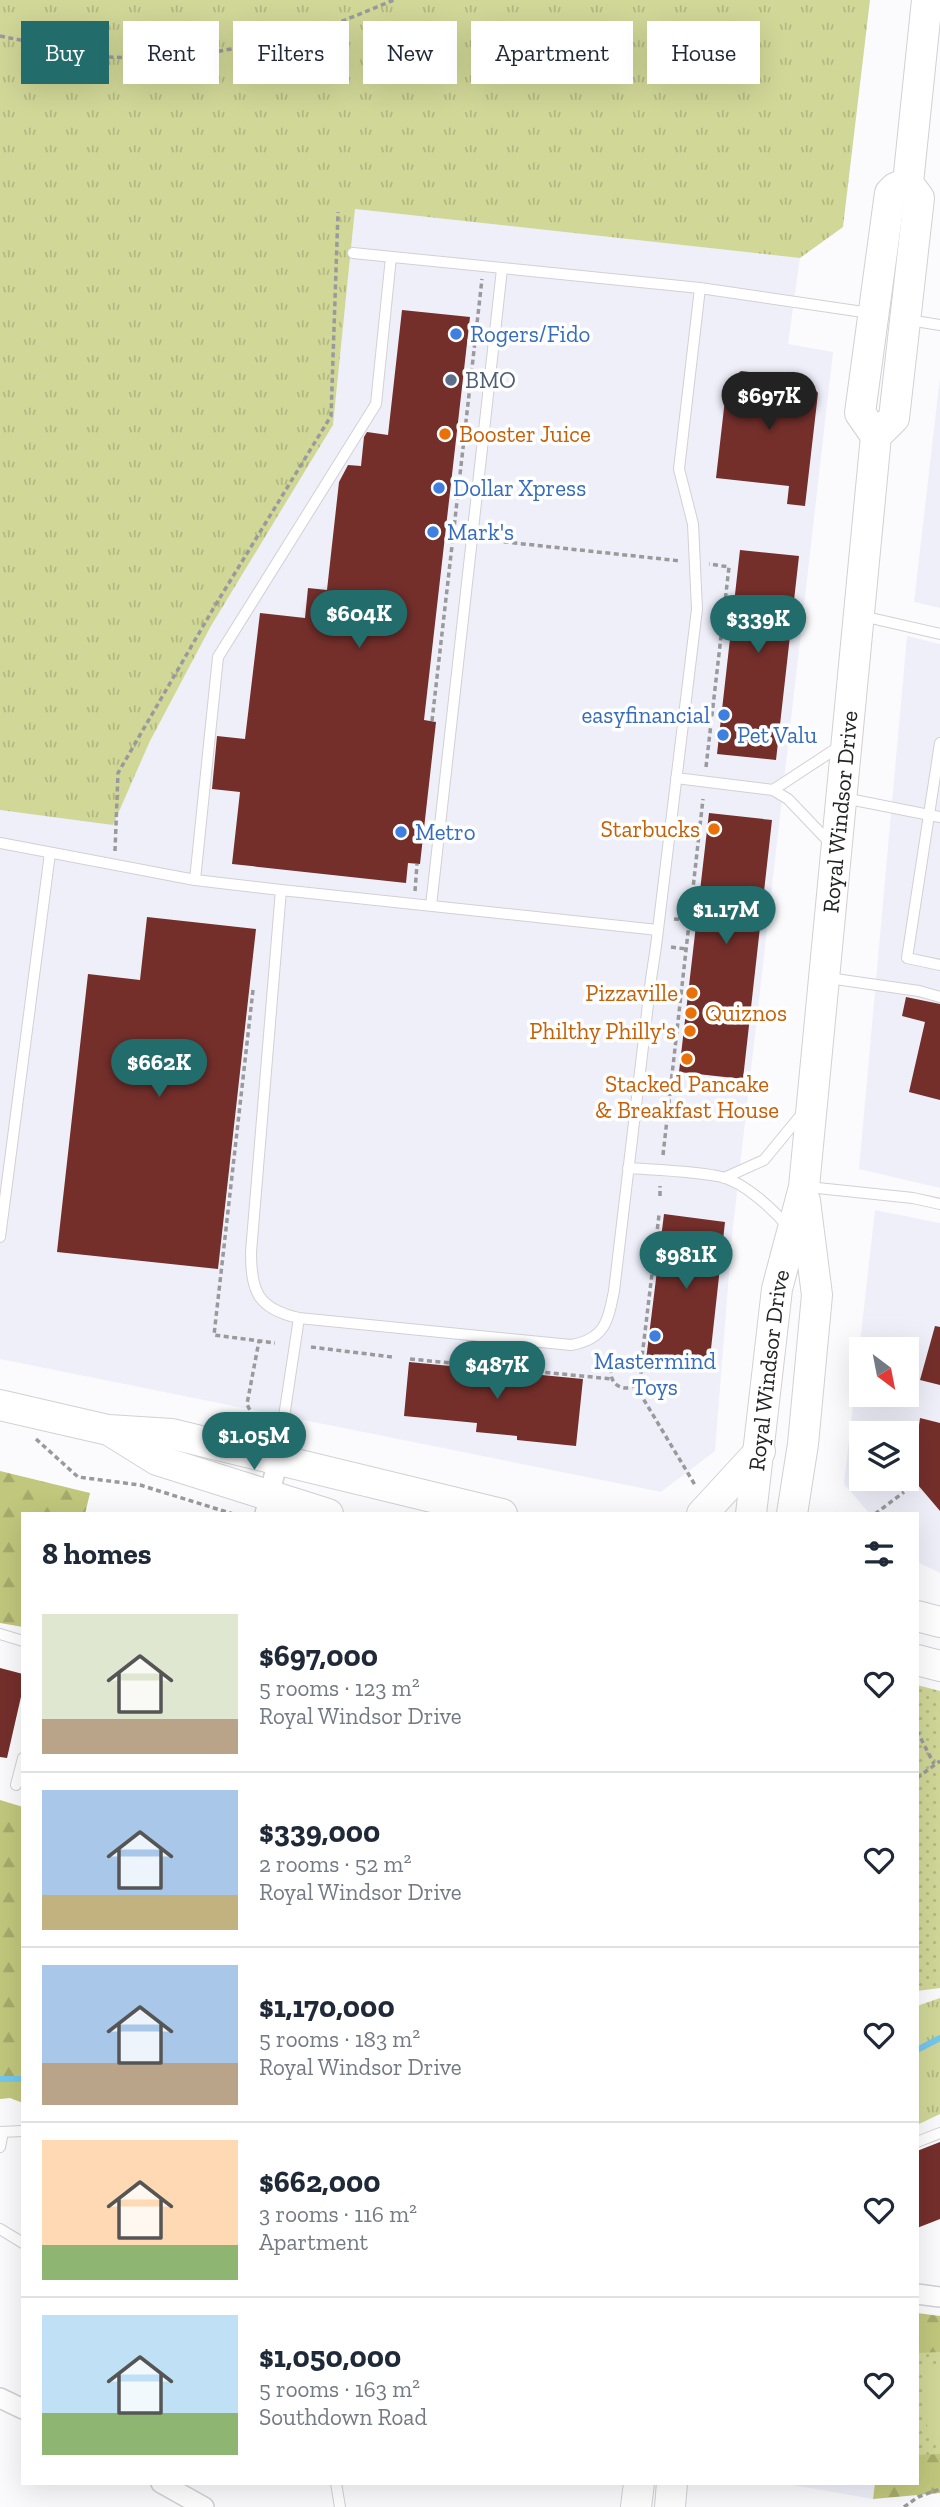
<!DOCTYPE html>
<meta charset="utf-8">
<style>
:root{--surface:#fff;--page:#f2f2f3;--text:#1f2937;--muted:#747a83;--line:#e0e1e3;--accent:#226d6c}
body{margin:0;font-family:"Zilla Slab",serif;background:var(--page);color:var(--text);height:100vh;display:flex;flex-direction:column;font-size:26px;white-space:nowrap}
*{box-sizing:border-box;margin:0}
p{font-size:23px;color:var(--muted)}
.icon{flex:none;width:38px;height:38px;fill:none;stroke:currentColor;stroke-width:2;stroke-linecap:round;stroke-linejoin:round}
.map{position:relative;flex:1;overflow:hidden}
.sheet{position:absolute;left:21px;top:1512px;width:898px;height:973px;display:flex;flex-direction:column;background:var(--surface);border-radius:0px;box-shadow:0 7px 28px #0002}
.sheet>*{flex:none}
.hud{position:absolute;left:21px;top:21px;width:900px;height:63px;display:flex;gap:14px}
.needle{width:46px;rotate:148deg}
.fabs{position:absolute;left:849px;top:1337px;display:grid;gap:14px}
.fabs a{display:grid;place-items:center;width:70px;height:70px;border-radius:0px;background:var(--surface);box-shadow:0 7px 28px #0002;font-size:35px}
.price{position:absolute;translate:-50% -60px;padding:0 16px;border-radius:24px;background:var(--accent);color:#fff;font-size:23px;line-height:46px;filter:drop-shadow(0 2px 4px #0008)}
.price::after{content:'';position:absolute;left:50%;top:42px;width:21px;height:16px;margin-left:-10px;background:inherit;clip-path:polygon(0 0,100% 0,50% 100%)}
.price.on{background:#222;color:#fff}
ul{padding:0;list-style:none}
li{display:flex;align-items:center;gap:21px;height:175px;padding:0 21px}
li+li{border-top:2px solid var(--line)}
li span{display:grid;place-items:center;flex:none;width:196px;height:140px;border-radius:0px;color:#555}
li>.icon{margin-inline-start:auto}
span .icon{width:84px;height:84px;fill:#fffc;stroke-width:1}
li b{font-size:30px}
h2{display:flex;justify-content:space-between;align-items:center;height:84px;padding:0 21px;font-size:30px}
.pill{padding:0 24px;border-radius:0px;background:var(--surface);box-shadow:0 7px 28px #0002;font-size:24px;line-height:63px}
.pill.on{background:var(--accent);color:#fff}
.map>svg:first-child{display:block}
.built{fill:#eeeff9;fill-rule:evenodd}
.grass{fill:url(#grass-tufts)}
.forest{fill:url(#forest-firs)}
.park{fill:url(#park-dots)}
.pitch{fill:#d1d797}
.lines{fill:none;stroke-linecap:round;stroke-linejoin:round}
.stream{stroke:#73c7ed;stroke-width:6}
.building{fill:#742f2b}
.service-casing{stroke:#d1d1d4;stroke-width:12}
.minor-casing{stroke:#d1d1d4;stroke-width:22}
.primary-casing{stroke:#d1d1d4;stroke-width:32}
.path{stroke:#9a9a9c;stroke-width:3.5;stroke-dasharray:5 3.5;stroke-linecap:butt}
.service{stroke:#fff;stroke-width:10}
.minor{stroke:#fff;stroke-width:19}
.primary{stroke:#fff;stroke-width:30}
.shop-dot{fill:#3f7fe0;stroke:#fff;stroke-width:2.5}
.service-dot{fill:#5c6f8a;stroke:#fff;stroke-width:2.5}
.food-dot{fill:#e8710a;stroke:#fff;stroke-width:2.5}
.labels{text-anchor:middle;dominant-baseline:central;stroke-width:7;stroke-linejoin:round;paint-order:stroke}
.shop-label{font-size:23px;fill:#366cbe;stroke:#fff;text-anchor:start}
.service-label{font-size:23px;fill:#4e5e75;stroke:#fff;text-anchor:start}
.food-label{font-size:23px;fill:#c56008;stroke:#fff;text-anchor:end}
.street-label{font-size:23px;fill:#222324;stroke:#fff}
</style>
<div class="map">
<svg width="940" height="2507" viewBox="0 0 940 2507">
<defs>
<pattern id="grass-tufts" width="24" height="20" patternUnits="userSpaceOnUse" patternTransform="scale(1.75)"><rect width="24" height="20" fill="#d1d797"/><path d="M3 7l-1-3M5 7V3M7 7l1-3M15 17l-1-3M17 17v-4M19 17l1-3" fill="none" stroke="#b3b882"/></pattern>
<pattern id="forest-firs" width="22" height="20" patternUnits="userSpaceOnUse" patternTransform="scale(1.75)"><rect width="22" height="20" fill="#c1c77c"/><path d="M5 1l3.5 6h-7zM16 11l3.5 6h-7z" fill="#a6ab6b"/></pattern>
<pattern id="park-dots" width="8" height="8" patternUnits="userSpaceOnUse" patternTransform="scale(1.75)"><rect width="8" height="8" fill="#d1d797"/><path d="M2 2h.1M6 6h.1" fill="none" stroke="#b3b882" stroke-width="1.8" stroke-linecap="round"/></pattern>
</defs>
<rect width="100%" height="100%" fill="#fbfbfe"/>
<path class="built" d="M 355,209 L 800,258 L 788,344 L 833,352 L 732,1236 L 715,1451 L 661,1492 L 0,1359 L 0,810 L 113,824 L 150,741 L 211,626 L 333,425 Z
M 940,377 L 940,608 L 914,602 Z
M 907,636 L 940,644 L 940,1188 L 859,1169 Z
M 875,1210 L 940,1223 L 940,1573 L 917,1562 L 917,1514 L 870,1514 L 844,1484 ZM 861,1349 L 906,1349 L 906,1395 L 861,1395 ZM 861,1433 L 906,1433 L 906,1479 L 861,1479 Z
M 781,2483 L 875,2483 L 873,2499 Z"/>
<path class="grass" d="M 0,0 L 870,0 L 843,227 L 800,258 L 355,209 L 333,425 L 211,626 L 150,741 L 113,825 L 0,810 Z
M 940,1998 L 940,2114 L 917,2125 L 917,2006 Z"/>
<path class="forest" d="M 0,1471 L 90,1493 L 85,1514 L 23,1514 L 23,1627 L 0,1623 Z
M 0,1800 L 23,1807 L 23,2103 L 10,2098 L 0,2099 Z
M 917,2313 L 940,2316 L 940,2493 L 873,2499 L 875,2483 L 917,2483 Z"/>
<path class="park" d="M 917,1685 L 940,1691 L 940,1988 L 917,1991 Z
M 940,2352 L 940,2454 L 919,2455 L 917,2353 Z"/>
<path class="pitch" d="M 940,2366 L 940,2437 L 928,2438 L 923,2367 Z"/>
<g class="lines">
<path class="stream" d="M 917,2050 L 940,2038
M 0,2079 L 23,2079"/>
</g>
<path class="building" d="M 402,310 L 470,317 L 424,720 L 436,722 L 420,864 L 408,863 L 406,883 L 232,864 L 240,792 L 212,789 L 217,736 L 245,739 L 260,613 L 305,618 L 308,588 L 327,590 L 339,482 L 348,465 L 361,466 L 364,437 L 367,432 L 388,435 Z
M 741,371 L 807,379 L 818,393 L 805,506 L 787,504 L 789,486 L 716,478 L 727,382 Z
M 740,550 L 799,556 L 776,760 L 717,754 Z
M 709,813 L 772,820 L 743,1079 L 679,1072 Z
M 147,917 L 256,929 L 218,1269 L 57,1252 L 88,974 L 140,980 Z
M 906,997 L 940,1004 L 940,1100 L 909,1092 L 925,1022 L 902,1016 Z
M 664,1214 L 725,1222 L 709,1367 L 646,1360 Z
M 935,1326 L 940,1327 L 940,1385 L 920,1380 Z
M 409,1362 L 583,1379 L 576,1446 L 517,1440 L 517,1436 L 476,1432 L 477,1423 L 404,1416 Z
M 920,1418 L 940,1423 L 940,1511 L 912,1478 Z
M 0,1668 L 23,1674 L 23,1688 L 7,1758 L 0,1757 Z
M 940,2142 L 940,2219 L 917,2228 L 917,2151 Z"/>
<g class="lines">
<defs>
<path id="service" d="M 353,253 L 700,288 L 870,313
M 909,320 L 940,325
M 862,616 L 940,634
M 940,743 L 907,958 L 940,965
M 676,778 L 773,790 L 788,799 L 831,844
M 773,790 L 840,746
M 844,798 L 940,817
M 0,843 L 195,880 L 281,890
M 195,880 L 218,657 L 376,404 L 391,257
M 431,906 L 502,269
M 658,930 L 281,890 L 251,1252 C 251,1292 258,1309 299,1318 L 571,1345 C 605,1339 608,1321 614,1291 L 651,979 L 656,946 L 697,609 L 693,524 L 679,469 L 700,288
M 828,978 L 919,991 L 940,997
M 628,1168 C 657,1170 696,1171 722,1177 C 745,1183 774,1210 788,1227
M 724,1178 L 764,1160 L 801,1115
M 808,1187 L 913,1198 L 940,1204
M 0,1237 L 50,853
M 278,1456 L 299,1318
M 0,1634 L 23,1641
M 16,1785 L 23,1758
M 0,2132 L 23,2131
M 917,2142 L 940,2133
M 0,2147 L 3,2132
M 0,2229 L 23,2243
M 336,2483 L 340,2507"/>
<path id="minor" d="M 265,1514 L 278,1459
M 917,2294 L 940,2297
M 0,2398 L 23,2409
M 161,2483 L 204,2507"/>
<g id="primary">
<path d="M 876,436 L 860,413 L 890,193 L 895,188 L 908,183"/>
<path d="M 0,1405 L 108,1430 L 172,1434 L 502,1514"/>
<path d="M 112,1432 L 157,1460 L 328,1514"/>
<path d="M 702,1514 L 760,1451"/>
<path id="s1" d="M 751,1514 L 777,1289 L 804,1187 L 876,436 L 894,418 L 919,198 L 908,183 L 927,0"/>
<path d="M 792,1514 L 803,1444 L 817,1295 L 805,1201"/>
<path d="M 917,1616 L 940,1622"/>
<path d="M 917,1660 L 940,1666"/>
<path d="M 636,2507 L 639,2483"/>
<path d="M 670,2507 L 672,2483"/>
</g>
</defs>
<use href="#service" class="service-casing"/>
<use href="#minor" class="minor-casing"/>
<use href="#primary" class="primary-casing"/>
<path class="path" d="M 0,36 L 105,57 L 174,59 L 306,36 L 394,0
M 458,537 L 453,537 L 482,279
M 487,540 L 681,561
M 432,721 L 453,537
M 706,767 L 729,567 L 709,564
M 115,851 L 118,773 L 213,609 L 331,416 L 338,212
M 415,891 L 417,864
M 674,919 L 689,920
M 671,947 L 686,949
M 253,990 L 214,1335 L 275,1343
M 663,1155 L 703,799
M 660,1196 L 660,1186
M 311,1347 L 392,1357
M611 1373a15 15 0 1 1 30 0a15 15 0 1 1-30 0Z
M 410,1359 L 612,1379
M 637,1362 L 642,1357 L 659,1215
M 635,1385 L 695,1485
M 257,1425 L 247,1404 L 259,1341
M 36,1439 L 78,1477 L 140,1485 L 233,1514
M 875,1514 L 904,1492
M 917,1731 L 934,1764
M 917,1778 L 940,1761
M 904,2507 L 918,2497 L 940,2489"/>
<use href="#service" class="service"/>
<use href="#minor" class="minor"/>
<use href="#primary" class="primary"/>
</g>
<g class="shop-dot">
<circle cx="456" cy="334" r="7"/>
<circle cx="439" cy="488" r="7"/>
<circle cx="433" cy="532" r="7"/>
<circle cx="724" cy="715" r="7"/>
<circle cx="723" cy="735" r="7"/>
<circle cx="401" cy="832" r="7"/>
<circle cx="655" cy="1336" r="7"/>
</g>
<circle class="service-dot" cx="451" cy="380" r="7"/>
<g class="food-dot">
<circle cx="445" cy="434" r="7"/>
<circle cx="714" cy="829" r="7"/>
<circle cx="692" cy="993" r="7"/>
<circle cx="691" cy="1013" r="7"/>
<circle cx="690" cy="1031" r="7"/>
<circle cx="687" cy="1059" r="7"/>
</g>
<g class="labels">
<g class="shop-label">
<text x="470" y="334">Rogers/Fido</text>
<text x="453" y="488">Dollar Xpress</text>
<text x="447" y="532">Mark's</text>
<text x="710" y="715" text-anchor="end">easyfinancial</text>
<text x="737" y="735">Pet Valu</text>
<text x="415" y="832">Metro</text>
<text x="655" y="1361" text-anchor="middle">Mastermind<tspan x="655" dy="26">Toys</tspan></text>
</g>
<g class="service-label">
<text x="465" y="380">BMO</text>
</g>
<g class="food-label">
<text x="459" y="434" text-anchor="start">Booster Juice</text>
<text x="700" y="829">Starbucks</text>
<text x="678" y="993">Pizzaville</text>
<text x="705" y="1013" text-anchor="start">Quiznos</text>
<text x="676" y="1031">Philthy Philly's</text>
<text x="687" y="1084" text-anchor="middle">Stacked Pancake<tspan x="687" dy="26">&amp; Breakfast House</tspan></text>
</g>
<g class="street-label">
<text stroke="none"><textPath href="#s1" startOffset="709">Royal Windsor Drive</textPath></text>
<text stroke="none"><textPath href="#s1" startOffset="145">Royal Windsor Drive</textPath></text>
</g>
</g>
</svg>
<div class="fabs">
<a><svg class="needle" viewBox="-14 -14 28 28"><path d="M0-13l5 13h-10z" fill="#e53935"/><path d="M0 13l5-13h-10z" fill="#747a83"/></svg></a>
<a><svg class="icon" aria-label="layers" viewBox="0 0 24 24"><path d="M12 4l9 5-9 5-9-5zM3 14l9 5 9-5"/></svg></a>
</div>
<b class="price on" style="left:769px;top:432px">$697K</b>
<b class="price" style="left:359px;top:650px">$604K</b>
<b class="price" style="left:758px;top:655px">$339K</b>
<b class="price" style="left:726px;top:946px">$1.17M</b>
<b class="price" style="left:159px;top:1099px">$662K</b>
<b class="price" style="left:686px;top:1291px">$981K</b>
<b class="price" style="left:497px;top:1401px">$487K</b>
<b class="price" style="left:254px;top:1472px">$1.05M</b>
<div class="hud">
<a class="pill on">Buy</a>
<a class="pill">Rent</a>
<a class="pill">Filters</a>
<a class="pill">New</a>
<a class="pill">Apartment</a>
<a class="pill">House</a>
</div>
<section class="sheet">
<h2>8 homes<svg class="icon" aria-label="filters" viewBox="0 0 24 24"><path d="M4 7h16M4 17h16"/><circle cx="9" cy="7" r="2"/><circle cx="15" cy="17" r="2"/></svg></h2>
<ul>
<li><span style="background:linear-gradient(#dfe7d0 75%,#b9a48a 0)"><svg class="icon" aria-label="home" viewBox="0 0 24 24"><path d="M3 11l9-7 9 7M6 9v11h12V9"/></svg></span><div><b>$697,000</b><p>5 rooms · 123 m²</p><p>Royal Windsor Drive</p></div><svg class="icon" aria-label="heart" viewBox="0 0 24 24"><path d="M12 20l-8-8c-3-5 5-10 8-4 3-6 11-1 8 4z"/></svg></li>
<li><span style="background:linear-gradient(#a9c7e8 75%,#c2b280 0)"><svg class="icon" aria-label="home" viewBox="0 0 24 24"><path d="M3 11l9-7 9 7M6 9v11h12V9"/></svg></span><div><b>$339,000</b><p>2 rooms · 52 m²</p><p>Royal Windsor Drive</p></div><svg class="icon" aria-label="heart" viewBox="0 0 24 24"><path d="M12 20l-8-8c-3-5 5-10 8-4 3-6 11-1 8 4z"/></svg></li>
<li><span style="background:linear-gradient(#a9c7e8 70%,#b9a48a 0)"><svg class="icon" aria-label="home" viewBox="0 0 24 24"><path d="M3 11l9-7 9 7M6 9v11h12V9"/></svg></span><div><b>$1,170,000</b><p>5 rooms · 183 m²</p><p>Royal Windsor Drive</p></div><svg class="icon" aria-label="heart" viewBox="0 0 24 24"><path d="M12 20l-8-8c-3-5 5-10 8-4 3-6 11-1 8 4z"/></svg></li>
<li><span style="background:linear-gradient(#ffd9b3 75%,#8fb573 0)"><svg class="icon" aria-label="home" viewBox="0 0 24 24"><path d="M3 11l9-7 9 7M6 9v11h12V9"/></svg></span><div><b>$662,000</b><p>3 rooms · 116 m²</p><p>Apartment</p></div><svg class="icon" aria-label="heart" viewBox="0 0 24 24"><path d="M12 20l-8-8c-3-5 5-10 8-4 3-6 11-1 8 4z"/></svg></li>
<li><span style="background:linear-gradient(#bfe0f5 70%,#8fb573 0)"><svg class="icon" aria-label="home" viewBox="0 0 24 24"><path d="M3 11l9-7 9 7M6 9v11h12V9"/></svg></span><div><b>$1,050,000</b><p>5 rooms · 163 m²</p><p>Southdown Road</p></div><svg class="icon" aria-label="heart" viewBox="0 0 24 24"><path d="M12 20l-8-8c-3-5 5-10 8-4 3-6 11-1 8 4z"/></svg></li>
</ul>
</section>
</div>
